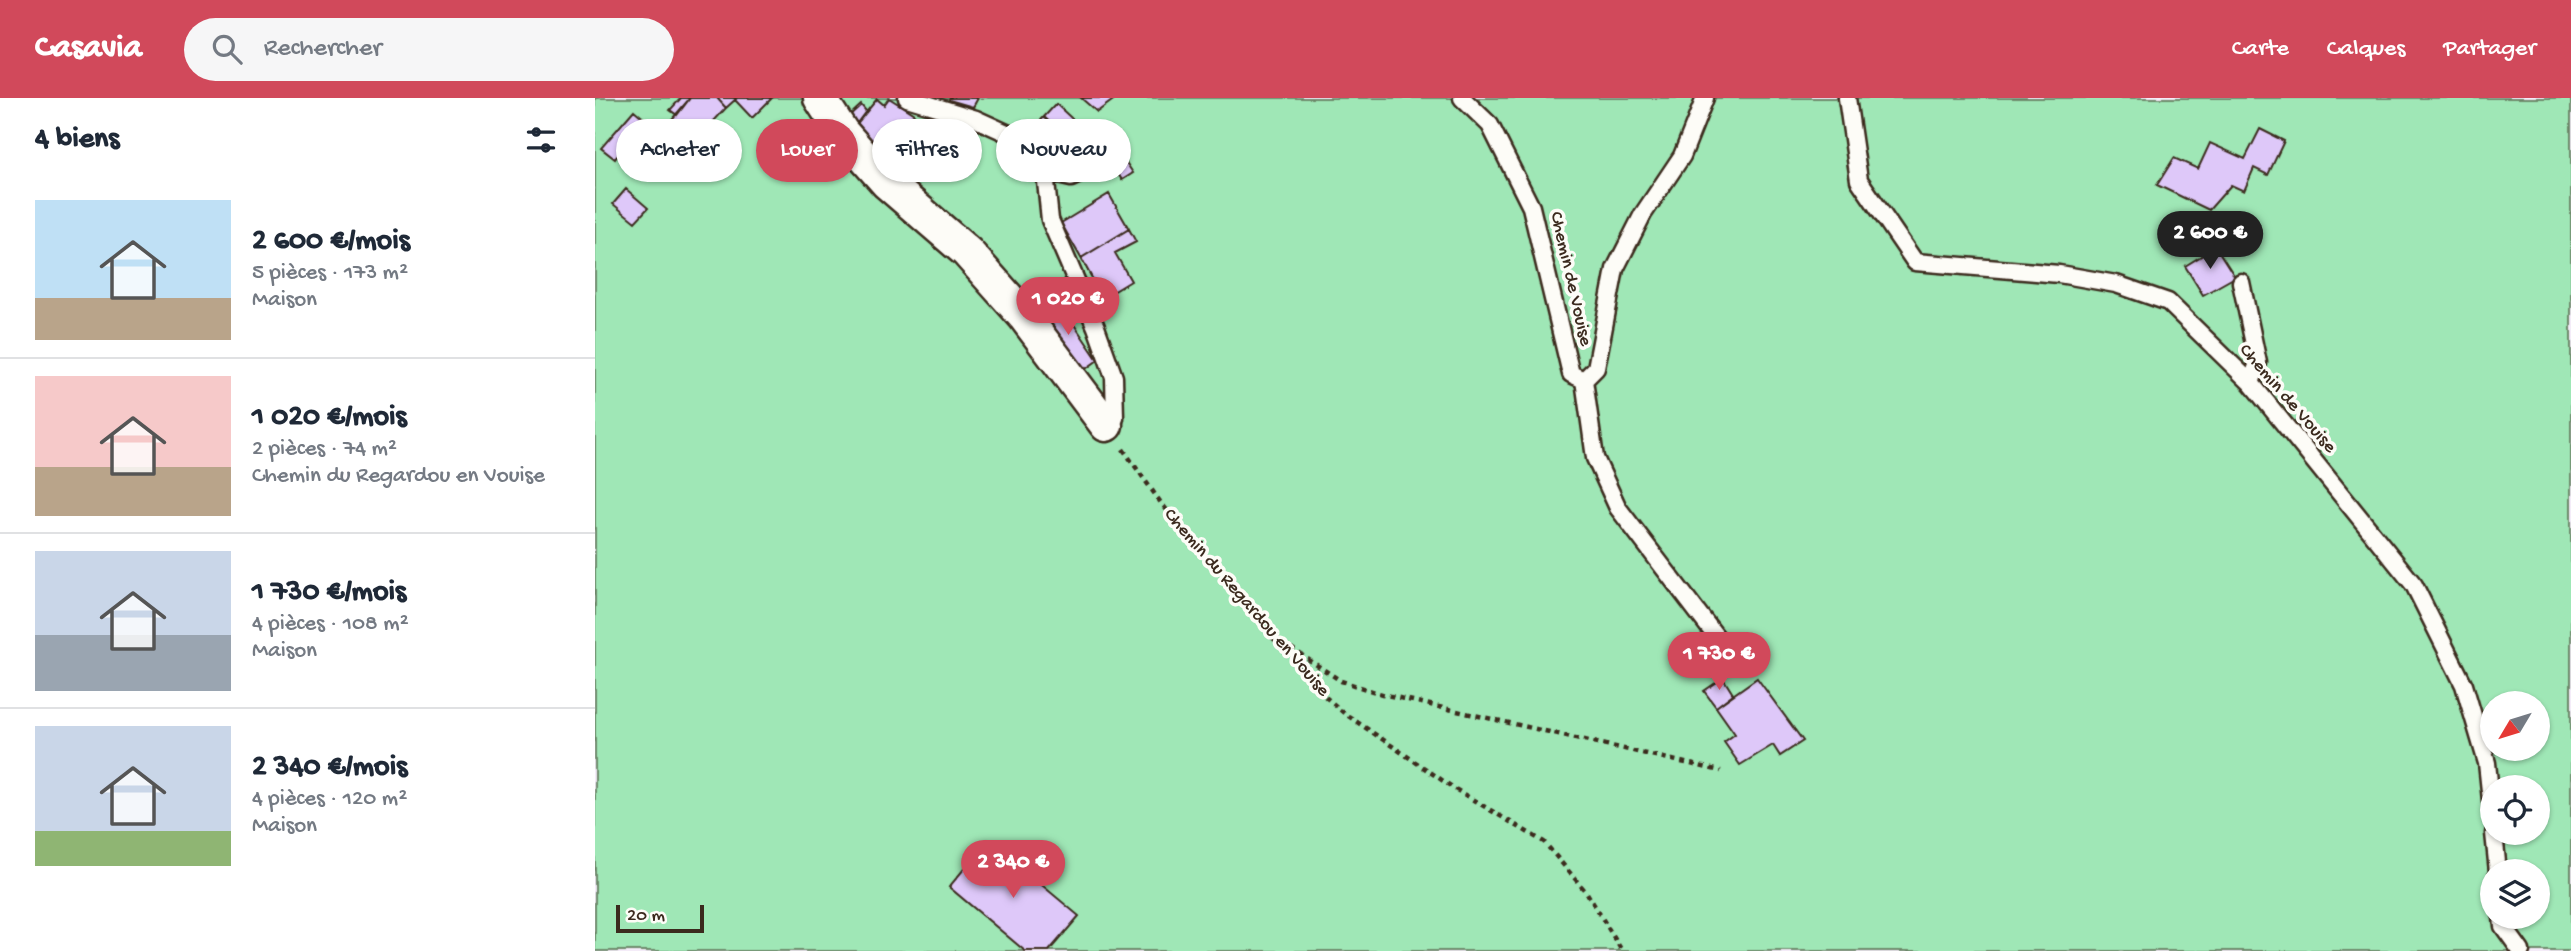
<!DOCTYPE html>
<html lang="fr">
<meta charset="utf-8">
<style>
:root{--surface:#fff;--page:#f6f6f7;--text:#1f2937;--muted:#747a83;--line:#e0e1e3;--accent:#d1495b}
body{margin:0;font-family:"Gochi Hand",sans-serif;background:var(--page);color:var(--text);height:100vh;display:flex;flex-direction:column;font-size:26px;white-space:nowrap}
*{box-sizing:border-box;margin:0}
p{font-size:23px;color:var(--muted)}
.icon{flex:none;width:38px;height:38px;fill:none;stroke:currentColor;stroke-width:2;stroke-linecap:round;stroke-linejoin:round}
.map{position:relative;flex:1;overflow:hidden}
.panel{display:flex;flex-direction:column;background:var(--surface);width:595px}
.panel>*{flex:none}
.top-card{position:absolute;left:21px;top:21px;width:665px;height:63px;display:flex;gap:14px}
.needle{width:46px;rotate:232deg}
.tools{position:absolute;left:1885px;top:593px;display:grid;gap:14px}
.tools a{display:grid;place-items:center;width:70px;height:70px;border-radius:50%;background:var(--surface);box-shadow:0 2px 5px #0004;font-size:35px}
.scale{position:absolute;left:21px;bottom:18px;width:88px;box-sizing:border-box;padding-left:7px;border:4px solid #3b2a1e;border-top:0;font-size:19px;line-height:24px;white-space:nowrap;color:#3b2a1e;-webkit-text-stroke:5px #fdfcf7;paint-order:stroke}
.price{position:absolute;translate:-50% -60px;padding:0 16px;border-radius:24px;background:var(--accent);color:#fff;font-size:23px;line-height:46px;filter:drop-shadow(0 2px 4px #0008)}
.price::after{content:'';position:absolute;left:50%;top:42px;width:21px;height:16px;margin-left:-10px;background:inherit;clip-path:polygon(0 0,100% 0,50% 100%)}
.price.selected{background:#222;color:#fff}
ul{padding:0;list-style:none}
li{display:flex;align-items:center;gap:21px;height:175px;padding:0 35px}
li+li{border-top:2px solid var(--line)}
li span{display:grid;place-items:center;flex:none;width:196px;height:140px;border-radius:0px;color:#555}
li>.icon{margin-inline-start:auto}
span .icon{width:84px;height:84px;fill:#fffc;stroke-width:1}
li b{font-size:30px}
h2{display:flex;justify-content:space-between;align-items:center;height:84px;padding:0 35px;font-size:30px}
.pill{padding:0 24px;border-radius:32px;background:var(--surface);box-shadow:0 2px 5px #0004;font-size:24px;line-height:63px}
.pill.selected{background:var(--accent);color:#fff}
header{display:flex;align-items:center;gap:42px;box-sizing:border-box;height:98px;padding:0 35px;background:var(--accent);color:#fff}
header strong{font-size:33px}
nav{display:flex;gap:38px;margin-inline-start:auto;font-size:24px}
.search{width:490px;height:63px;background:var(--page);display:flex;align-items:center;gap:18px;box-sizing:border-box;padding:0 24px;border-radius:38px;color:var(--muted);font-size:26px}
main{display:flex;flex:1;min-height:0}
.map>svg:first-child{display:block}
.green{fill:#9fe7b6;stroke:#6d886a;stroke-width:2;fill-rule:evenodd}
.building{fill:#dec8f9;stroke:#3b2a1e;stroke-width:2}
.lines{fill:none;stroke-linecap:round;stroke-linejoin:round}
.lane-casing{stroke:#3b2a1e;stroke-width:21}
.street-casing{stroke:#3b2a1e;stroke-width:37}
.path{stroke:#3b2a1e;stroke-width:4.5;stroke-dasharray:5 5;stroke-linecap:butt}
.lane{stroke:#fdfcf7;stroke-width:16}
.street{stroke:#fdfcf7;stroke-width:32}
.labels{text-anchor:middle;dominant-baseline:central;stroke-width:7;stroke-linejoin:round;paint-order:stroke}
.street-label{font-size:19px;fill:#3b2a1e;stroke:#fdfcf7}
</style>
<header>
<strong>Casavia</strong>
<div class="search"><svg class="icon" aria-label="search" viewBox="0 0 24 24"><circle cx="10" cy="10" r="6"/><path d="M15 15l6 6"/></svg>Rechercher</div>
<nav><a>Carte</a><a>Calques</a><a>Partager</a></nav>
</header>
<main>
<section class="panel">
<h2>4 biens<svg class="icon" aria-label="filters" viewBox="0 0 24 24"><path d="M4 7h16M4 17h16"/><circle cx="9" cy="7" r="2"/><circle cx="15" cy="17" r="2"/></svg></h2>
<ul>
<li><span style="background:linear-gradient(#bfe0f5 70%,#b9a48a 0)"><svg class="icon" aria-label="home" viewBox="0 0 24 24"><path d="M3 11l9-7 9 7M6 9v11h12V9"/></svg></span><div><b>2 600 €/mois</b><p>5 pièces · 173 m²</p><p>Maison</p></div></li>
<li><span style="background:linear-gradient(#f6c9c9 65%,#b9a48a 0)"><svg class="icon" aria-label="home" viewBox="0 0 24 24"><path d="M3 11l9-7 9 7M6 9v11h12V9"/></svg></span><div><b>1 020 €/mois</b><p>2 pièces · 74 m²</p><p>Chemin du Regardou en Vouise</p></div></li>
<li><span style="background:linear-gradient(#c9d6e8 60%,#9aa5b1 0)"><svg class="icon" aria-label="home" viewBox="0 0 24 24"><path d="M3 11l9-7 9 7M6 9v11h12V9"/></svg></span><div><b>1 730 €/mois</b><p>4 pièces · 108 m²</p><p>Maison</p></div></li>
<li><span style="background:linear-gradient(#c9d6e8 75%,#8fb573 0)"><svg class="icon" aria-label="home" viewBox="0 0 24 24"><path d="M3 11l9-7 9 7M6 9v11h12V9"/></svg></span><div><b>2 340 €/mois</b><p>4 pièces · 120 m²</p><p>Maison</p></div></li>
</ul>
</section>
<div class="map">
<svg width="1976" height="853" viewBox="0 0 1976 853">
<rect width="100%" height="100%" fill="#f4ecf8"/>
<filter id="ink" filterUnits="userSpaceOnUse"><feTurbulence type="fractalNoise" baseFrequency=".0143" numOctaves="2"/><feDisplacementMap in="SourceGraphic" scale="14" xChannelSelector="R" yChannelSelector="G"/><feConvolveMatrix kernelMatrix="1 2 1 2 8 2 1 2 1" color-interpolation-filters="sRGB"/></filter>
<g filter="url(#ink)">
<path class="green" d="M 0,0 L 1976,0 L 1976,853 L 0,853 ZM 1897,606 L 1942,606 L 1942,651 L 1897,651 ZM 1897,690 L 1942,690 L 1942,735 L 1897,735 ZM 1897,774 L 1942,774 L 1942,819 L 1897,819 Z"/>
<path class="building" d="M 86,0 L 95,0 L 82,17 L 75,12 Z
M 95,0 L 122,0 L 131,10 L 117,25 L 118,29 L 73,75 L 32,44 L 46,28 L 61,40 Z
M 122,0 L 142,0 L 131,10 Z
M 142,0 L 177,0 L 157,20 L 140,2 Z
M 294,0 L 319,16 L 284,58 L 259,29 L 282,1 L 289,7 Z
M 355,0 L 383,0 L 378,9 L 354,2 Z
M 486,0 L 521,0 L 502,14 Z
M 461,6 L 501,43 L 490,56 L 449,19 Z
M 266,7 L 271,13 L 259,29 L 253,19 Z
M 39,12 L 52,23 L 32,44 L 20,61 L 6,50 Z
M 449,19 L 490,56 L 479,70 L 436,33 Z
M 1665,31 L 1689,43 L 1673,77 L 1659,70 L 1649,93 L 1636,87 L 1614,112 L 1562,87 L 1579,60 L 1603,71 L 1615,45 L 1650,61 Z
M 306,46 L 328,72 L 313,85 L 290,61 Z
M 528,60 L 538,75 L 527,82 L 518,68 Z
M 31,91 L 53,110 L 40,124 L 18,106 Z
M 514,96 L 534,131 L 486,160 L 466,125 Z
M 534,131 L 541,144 L 520,155 L 536,183 L 508,200 L 486,160 Z
M 1621,149 L 1640,179 L 1608,197 L 1590,168 Z
M 463,203 L 503,262 L 485,275 L 443,216 Z
M 1128,580 L 1138,596 L 1121,609 L 1109,593 Z
M 1162,580 L 1208,643 L 1185,658 L 1178,647 L 1145,667 L 1129,644 L 1140,636 L 1121,609 Z
M 393,742 L 484,818 L 454,853 L 430,853 L 354,789 Z"/>
<g class="lines">
<defs>
<path id="lane" d="M 312,0 L 381,21 L 425,41 L 450,74 L 476,80 L 514,62
M 867,0 L 895,27 L 936,109 L 976,276 L 989,282 L 1001,270 L 1020,171 L 1048,116 L 1087,58 L 1110,0
M 1252,0 L 1264,82 L 1320,164 L 1464,176 L 1521,186 L 1573,204 L 1656,285 L 1819,487 L 1869,587 L 1892,665 L 1897,712
M 450,74 L 455,122 L 501,229 L 519,279 L 520,320 L 511,327
M 1646,184 L 1663,265 L 1656,285
M 989,282 L 1000,360 L 1023,410 L 1132,553
M 1899,735 L 1903,774
M 1907,819 L 1908,828 L 1926,853"/>
<path id="street" d="M 225,0 L 247,34 L 292,85 L 372,154 L 429,218 L 511,327"/>
</defs>
<use href="#lane" class="lane-casing"/>
<use href="#street" class="street-casing"/>
<path class="path" d="M 528,351 L 566,405 L 719,589 L 749,615 L 860,691 L 949,744 L 992,795 L 1027,853
M 679,539 L 746,583 L 787,596 L 1126,673"/>
<use href="#lane" class="lane"/>
<use href="#street" class="street"/>
</g>
</g>
<g class="labels">
<g class="street-label">
<text transform="translate(975 181) rotate(77)">Chemin de Vouise</text>
<text transform="translate(1692 301) rotate(49)">Chemin de Vouise</text>
<text transform="translate(651 505) rotate(49)">Chemin du Regardou en Vouise</text>
</g>
</g>
</svg>
<div class="tools">
<a><svg class="needle" viewBox="-14 -14 28 28"><path d="M0-13l5 13h-10z" fill="#e53935"/><path d="M0 13l5-13h-10z" fill="#747a83"/></svg></a>
<a><svg class="icon" aria-label="locate" viewBox="0 0 24 24"><circle cx="12" cy="12" r="6"/><path d="M12 2v4M12 18v4M2 12h4M18 12h4"/></svg></a>
<a><svg class="icon" aria-label="layers" viewBox="0 0 24 24"><path d="M12 4l9 5-9 5-9-5zM3 14l9 5 9-5"/></svg></a>
</div>
<div class="scale">20 m</div>
<b class="price selected" style="left:1615px;top:173px">2 600 €</b>
<b class="price" style="left:473px;top:239px">1 020 €</b>
<b class="price" style="left:1124px;top:594px">1 730 €</b>
<b class="price" style="left:418px;top:802px">2 340 €</b>
<div class="top-card">
<a class="pill">Acheter</a>
<a class="pill selected">Louer</a>
<a class="pill">Filtres</a>
<a class="pill">Nouveau</a>
</div>
</div>
</main>
